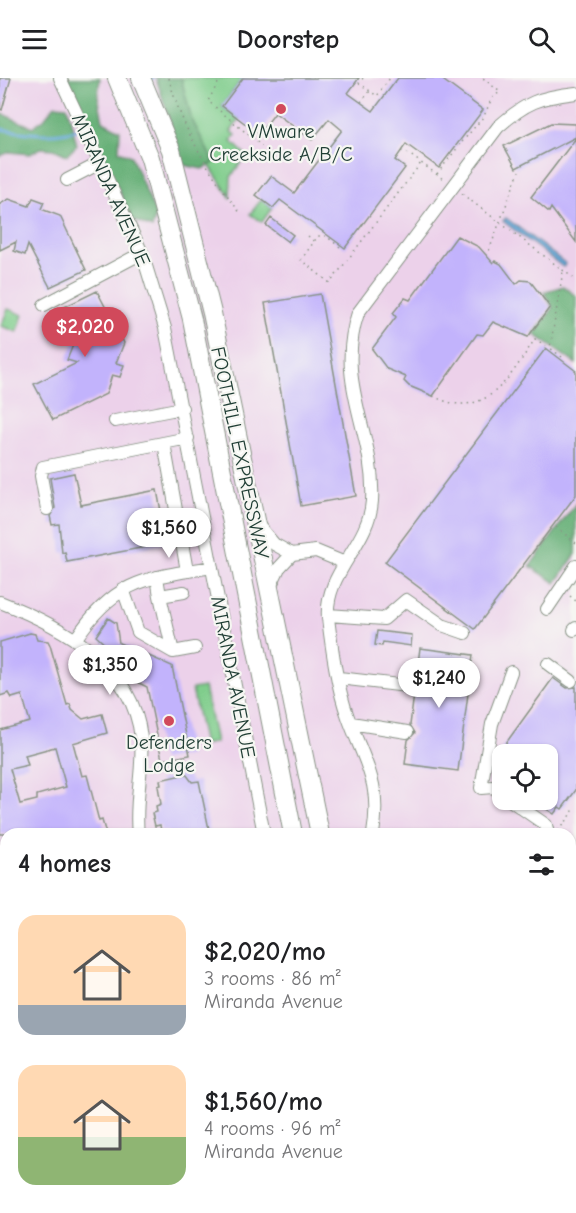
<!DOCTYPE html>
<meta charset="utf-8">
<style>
:root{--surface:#fff;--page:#f2f2f2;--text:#202124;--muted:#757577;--accent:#d1495b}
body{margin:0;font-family:"Comic Neue",sans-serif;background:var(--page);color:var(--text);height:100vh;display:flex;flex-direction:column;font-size:22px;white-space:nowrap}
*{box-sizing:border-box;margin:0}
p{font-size:20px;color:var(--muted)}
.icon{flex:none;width:33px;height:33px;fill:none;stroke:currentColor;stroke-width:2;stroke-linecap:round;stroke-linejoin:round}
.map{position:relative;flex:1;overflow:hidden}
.panel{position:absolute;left:0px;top:750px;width:576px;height:386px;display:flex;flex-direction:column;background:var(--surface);border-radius:18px 18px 0 0;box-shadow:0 2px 4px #0004}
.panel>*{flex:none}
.fabs{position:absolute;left:492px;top:666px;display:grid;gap:12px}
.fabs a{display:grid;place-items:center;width:66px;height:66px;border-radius:12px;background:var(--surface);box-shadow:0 2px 4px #0004;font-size:30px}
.price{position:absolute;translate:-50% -51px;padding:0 14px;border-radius:21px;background:#fff;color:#222;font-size:20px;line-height:39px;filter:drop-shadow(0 2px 3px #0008)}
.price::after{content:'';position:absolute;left:50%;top:36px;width:18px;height:14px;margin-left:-9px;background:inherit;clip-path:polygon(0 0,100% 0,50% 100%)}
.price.active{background:var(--accent);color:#fff}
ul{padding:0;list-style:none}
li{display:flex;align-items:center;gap:18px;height:150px;padding:0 18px}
li span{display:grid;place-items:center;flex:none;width:168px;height:120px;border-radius:18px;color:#555}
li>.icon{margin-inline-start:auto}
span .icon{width:72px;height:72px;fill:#fffc;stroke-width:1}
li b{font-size:26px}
h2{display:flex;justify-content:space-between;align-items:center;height:72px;padding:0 18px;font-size:26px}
header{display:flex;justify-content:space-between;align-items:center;height:78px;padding:0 18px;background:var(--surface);font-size:27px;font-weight:700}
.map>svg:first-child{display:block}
.built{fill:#ecd1ea;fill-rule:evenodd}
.green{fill:#80cd8c;stroke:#508560;stroke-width:1.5}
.forest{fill:#68b078;stroke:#447656;stroke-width:1.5}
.water{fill:#69abdd;stroke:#447488;stroke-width:1.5}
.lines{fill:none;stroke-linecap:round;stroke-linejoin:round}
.stream{stroke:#69abdd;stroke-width:3}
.building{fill:#c2b3fc;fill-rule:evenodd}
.minor-casing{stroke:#899486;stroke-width:14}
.highway-casing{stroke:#899486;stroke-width:20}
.path{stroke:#899486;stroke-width:1.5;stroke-dasharray:1.5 4.5;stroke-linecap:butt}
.minor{stroke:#fff;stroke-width:12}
.highway{stroke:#fff;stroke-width:18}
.poi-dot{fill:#d1495b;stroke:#f6f6f2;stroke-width:2}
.labels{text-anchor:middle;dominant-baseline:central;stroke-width:4.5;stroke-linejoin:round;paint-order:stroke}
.poi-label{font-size:20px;fill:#1f3d34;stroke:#f6f6f2}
.street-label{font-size:20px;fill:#1f3d34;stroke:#f6f6f2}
</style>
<header><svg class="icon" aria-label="menu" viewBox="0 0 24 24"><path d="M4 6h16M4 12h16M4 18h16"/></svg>Doorstep<svg class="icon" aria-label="search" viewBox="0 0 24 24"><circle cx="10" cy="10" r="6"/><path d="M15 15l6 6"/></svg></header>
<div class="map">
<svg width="576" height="1135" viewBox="0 0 576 1135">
<rect width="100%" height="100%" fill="#f6f6f2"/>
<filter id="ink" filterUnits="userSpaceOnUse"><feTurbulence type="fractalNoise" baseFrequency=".0167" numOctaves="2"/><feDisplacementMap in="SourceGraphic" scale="12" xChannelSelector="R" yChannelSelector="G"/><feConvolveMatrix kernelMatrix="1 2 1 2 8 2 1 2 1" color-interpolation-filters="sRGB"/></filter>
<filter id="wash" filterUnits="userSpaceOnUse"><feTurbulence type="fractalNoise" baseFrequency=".008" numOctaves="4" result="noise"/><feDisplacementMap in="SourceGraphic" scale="24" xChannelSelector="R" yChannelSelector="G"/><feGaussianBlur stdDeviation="1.35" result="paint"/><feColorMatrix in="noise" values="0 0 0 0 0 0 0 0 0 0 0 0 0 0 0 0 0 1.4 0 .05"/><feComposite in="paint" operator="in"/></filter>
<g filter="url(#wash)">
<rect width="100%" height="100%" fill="#f3ead9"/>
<path class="built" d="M 0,0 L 576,0 L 576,1135 L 0,1135 ZM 502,676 L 548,676 L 548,722 L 502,722 ZM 6,756 L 570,756 L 570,1130 L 6,1130 Z"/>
<path class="green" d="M 181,0 L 243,0 L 222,28 L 240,41 L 231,53 L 236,57 L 231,63 L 246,77 L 231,99 L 230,119 L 209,87 L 214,85 L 191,40 Z
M 261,122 L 272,130 L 262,144 L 250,136 Z
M 8,231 L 23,237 L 17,254 L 1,248 Z
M 204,609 L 216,664 L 204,667 L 192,611 Z"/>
<path class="forest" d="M 65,0 L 100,0 L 98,18 L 103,43 L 120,52 L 119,73 L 131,78 L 156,137 L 152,150 L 133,142 Z
M 156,0 L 181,0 L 191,40 L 214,85 L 202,91 L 184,87 Z
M 55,27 L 67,28 L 77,67 L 67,77 L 54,71 L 41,70 L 30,76 L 10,74 L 0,78 L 0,35 L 32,49 L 44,41 Z
M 563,208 L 576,218 L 576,286 L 534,256 L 553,230 L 544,214 Z
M 576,425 L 576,476 L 556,505 L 530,488 Z
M 421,1130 L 465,1130 L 468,1135 L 422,1135 Z"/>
<path class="water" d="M 506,140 L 566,186 L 563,189 L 503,143 Z"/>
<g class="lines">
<path class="stream" d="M 151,1 L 153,0
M 0,51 C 26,55 53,60 78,51"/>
</g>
<g id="blocks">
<path class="building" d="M 0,0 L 11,0 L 2,32 L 0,31 Z
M 243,0 L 359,0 L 348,15 L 373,33 L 398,0 L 440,0 L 483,32 L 439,90 L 406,66 L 395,82 L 405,90 L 345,170 L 280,122 L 273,130 L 256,117 L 271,98 L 294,115 L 342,52 L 329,41 L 312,62 L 275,35 L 259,56 L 222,28 Z
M 551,45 L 576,46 L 576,59 L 516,90 L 504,68 Z
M 576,60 L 576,164 L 551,130 L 549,134 L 531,119 Z
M 33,120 L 44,124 L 41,131 L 60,138 L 86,192 L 50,209 L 28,167 L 25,177 L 14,173 L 16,164 L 0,172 L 0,126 L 9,121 L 29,128 Z
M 271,140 L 293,157 L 288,164 L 266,147 Z
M 457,158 L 479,169 L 493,185 L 495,183 L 501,186 L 516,206 L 521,202 L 530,203 L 550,229 L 528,259 L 493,244 L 483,257 L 477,256 L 433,318 L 409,308 L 404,303 L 406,299 L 387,291 L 372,271 L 396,239 L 393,235 L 405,220 L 410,222 Z
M 97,213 L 124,265 L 116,285 L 124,287 L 120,299 L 112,297 L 106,316 L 53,342 L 34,306 L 77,285 L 67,282 L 75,262 L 60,231 Z
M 320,216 L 356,418 L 301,428 L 265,225 Z
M 546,270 L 576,293 L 576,417 L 475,551 L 385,484 Z
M 74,395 L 81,427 L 157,412 L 167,465 L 67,484 L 65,474 L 62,475 L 59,446 L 52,447 L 50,438 L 55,430 L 50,400 Z
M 108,540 L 116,545 L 119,565 L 172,588 L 190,677 L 162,682 L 147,609 L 135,603 L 136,600 L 123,583 L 96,558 Z
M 377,553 L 412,557 L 411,568 L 383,564 L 382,568 L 375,567 Z
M 30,555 L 35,556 L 37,562 L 48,563 L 50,567 L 67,627 L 70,626 L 72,632 L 83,641 L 102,636 L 107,655 L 73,665 L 82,698 L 87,697 L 99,743 L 102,742 L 106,756 L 0,756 L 0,652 L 30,644 L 22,617 L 12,620 L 9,615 L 0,618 L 0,564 ZM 55,669 L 66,709 L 37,717 L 37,722 L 20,726 L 10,691 L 28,687 L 25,677 Z
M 420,570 L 473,577 L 458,693 L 405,686 L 408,662 L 415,655 L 410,647 Z
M 553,600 L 567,610 L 576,609 L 576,712 L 562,731 L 559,729 L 554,736 L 533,722 L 548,722 L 548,676 L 498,676 Z
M 186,696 L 192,704 L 199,703 L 210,756 L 167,756 L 167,753 L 161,754 L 160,747 L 155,748 L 152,735 L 157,734 L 156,728 L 161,726 L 158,708 L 161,707 L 160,702 Z"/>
</g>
</g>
<g filter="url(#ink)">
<use href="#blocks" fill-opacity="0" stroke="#899486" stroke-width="1.5"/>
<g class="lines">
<defs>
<path id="minor" d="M 60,0 L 142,175 L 165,250 L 264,756
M 67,102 L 100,85
M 44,227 L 142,175
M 115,343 L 182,330
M 164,365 L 187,493
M 47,431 L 41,398 L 43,389 L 188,360
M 258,447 L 274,466 L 292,476 L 316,473 L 345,485
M 157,499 L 160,518 L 184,514
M 123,511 L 138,554 L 173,574 L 195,570
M 269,511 L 279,490 L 292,476
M 160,518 L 173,574
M 0,524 C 62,548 133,586 141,660 C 144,692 134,723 138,756
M 547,531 L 576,488
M 328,537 L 384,541 L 406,522 L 442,547 L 465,555
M 574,552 L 576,550
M 75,562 C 114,502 146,500 212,489
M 548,586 L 571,603
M 339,600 L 407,608
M 351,645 L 407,654
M 502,716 L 493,709 L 481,710 L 492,646 L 511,594
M 510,722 L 546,747 L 548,756
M 373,756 C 382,704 364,684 348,639 C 337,609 332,572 328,540 C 324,495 369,467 372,423 C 376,355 334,306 358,235 L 498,49 C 526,24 540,19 576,15
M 570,776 L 576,779
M 0,870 L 6,868
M 0,979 L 6,977
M 0,1030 L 6,1028
M 0,1059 L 6,1081
M 75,1130 L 76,1135
M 216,1130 L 218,1135
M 242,1130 L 245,1135
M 354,1130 L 356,1135"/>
<path id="highway" d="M 117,0 L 150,80 L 192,241 L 293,756
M 141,0 L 171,72 L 212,235 L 320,756
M 388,1130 L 390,1135
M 412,1130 L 414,1135"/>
</defs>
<use href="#minor" class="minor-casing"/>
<use href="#highway" class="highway-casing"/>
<path class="path" d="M 169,0 C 181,51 210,95 241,136
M 221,0 L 208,23 L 262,68
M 363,0 L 359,5 L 377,18 L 390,0
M 361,24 L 370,13
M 462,64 L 484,38 L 492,20 L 500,14 L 483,0
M 401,73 L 409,76 L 443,101
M 437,96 L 462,64 L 460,62
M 462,116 L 576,202
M 308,158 L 314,163
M 340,169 L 326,158 L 318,158 L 301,182 L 330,205 L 421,85
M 487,178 L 519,93
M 562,279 L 550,270 L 563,193
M 433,318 C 485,345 510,299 535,261 L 550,270
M 556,449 L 576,465
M 570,518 L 576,523
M 558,753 L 576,729
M 570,973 L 576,974
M 570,1011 L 576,1012
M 572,1073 L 576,1073
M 570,1120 L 576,1120
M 480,1134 L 492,1130 L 509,1132"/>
<use href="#minor" class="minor"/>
<use href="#highway" class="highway"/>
</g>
</g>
<g class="poi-dot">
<circle cx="281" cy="31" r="6"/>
<circle cx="169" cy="643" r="6"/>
</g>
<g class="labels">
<g class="poi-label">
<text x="281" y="53">VMware<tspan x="281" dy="23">Creekside A/B/C</tspan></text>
<text x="169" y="664">Defenders<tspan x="169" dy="23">Lodge</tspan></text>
</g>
<g class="street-label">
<text transform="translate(111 112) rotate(66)">MIRANDA AVENUE</text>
<text transform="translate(240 375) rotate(78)">FOOTHILL EXPRESSWAY</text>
<text transform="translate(233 599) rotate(79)">MIRANDA AVENUE</text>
</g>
</g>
</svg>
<div class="fabs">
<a><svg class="icon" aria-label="locate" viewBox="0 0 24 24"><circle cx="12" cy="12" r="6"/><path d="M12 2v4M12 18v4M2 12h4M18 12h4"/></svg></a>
</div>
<b class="price active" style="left:85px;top:280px">$2,020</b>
<b class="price" style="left:169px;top:481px">$1,560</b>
<b class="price" style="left:110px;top:618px">$1,350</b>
<b class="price" style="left:439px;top:631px">$1,240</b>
<section class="panel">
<h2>4 homes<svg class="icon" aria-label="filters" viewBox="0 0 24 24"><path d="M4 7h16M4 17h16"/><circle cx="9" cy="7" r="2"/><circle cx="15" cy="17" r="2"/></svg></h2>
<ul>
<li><span style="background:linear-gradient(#ffd9b3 75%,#9aa5b1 0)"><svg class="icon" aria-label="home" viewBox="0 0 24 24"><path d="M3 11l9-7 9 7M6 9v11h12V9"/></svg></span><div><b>$2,020/mo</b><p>3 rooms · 86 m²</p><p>Miranda Avenue</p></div></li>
<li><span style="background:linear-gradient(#ffd9b3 60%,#8fb573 0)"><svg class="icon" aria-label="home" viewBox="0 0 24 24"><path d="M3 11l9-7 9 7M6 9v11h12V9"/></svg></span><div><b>$1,560/mo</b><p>4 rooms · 96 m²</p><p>Miranda Avenue</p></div></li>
</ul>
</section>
</div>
